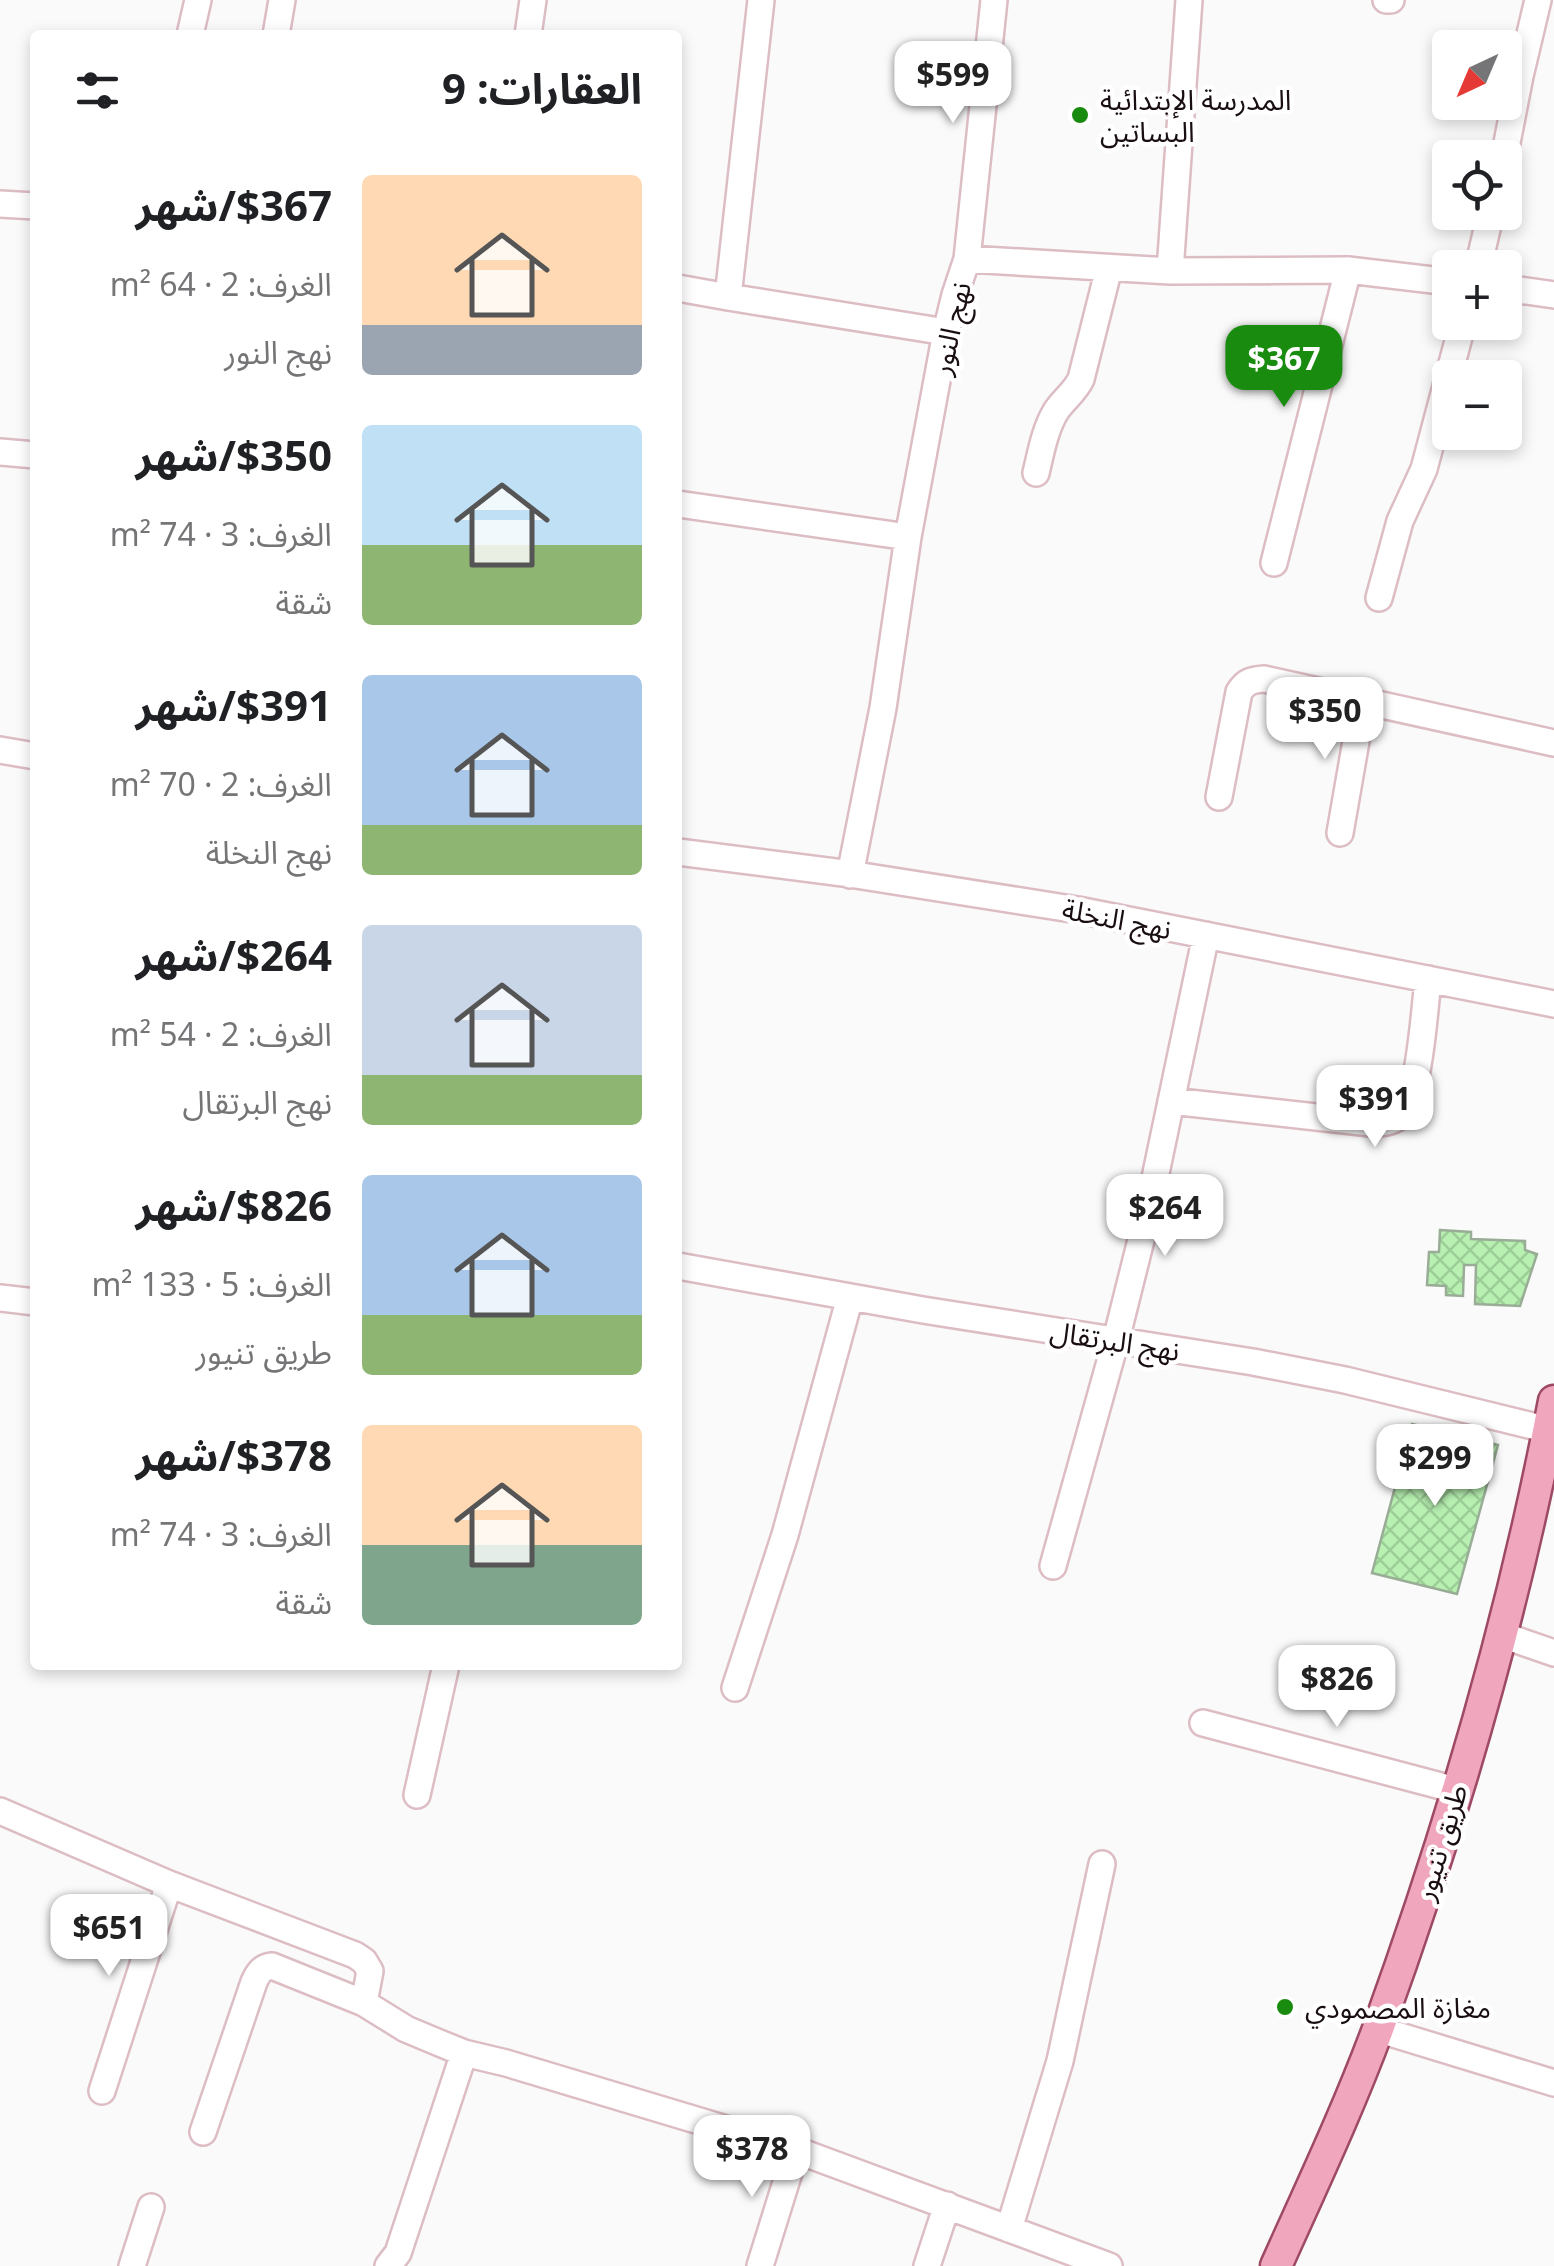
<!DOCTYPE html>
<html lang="ar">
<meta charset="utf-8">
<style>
:root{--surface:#fff;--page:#f6f6f6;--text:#202124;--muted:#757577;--accent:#198b0e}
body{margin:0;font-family:"Noto Sans","Noto Sans Arabic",sans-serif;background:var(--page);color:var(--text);direction:rtl;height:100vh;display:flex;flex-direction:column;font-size:38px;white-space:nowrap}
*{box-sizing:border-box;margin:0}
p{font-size:32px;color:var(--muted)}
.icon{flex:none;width:55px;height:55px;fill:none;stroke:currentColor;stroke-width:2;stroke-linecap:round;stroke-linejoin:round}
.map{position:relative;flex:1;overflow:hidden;direction:ltr}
.details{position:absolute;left:30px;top:30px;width:652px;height:1640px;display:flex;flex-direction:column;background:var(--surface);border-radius:10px;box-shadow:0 5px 15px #0003;direction:rtl}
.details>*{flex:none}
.needle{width:65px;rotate:224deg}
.fabs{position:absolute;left:1432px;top:30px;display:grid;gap:20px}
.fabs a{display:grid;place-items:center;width:90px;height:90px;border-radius:10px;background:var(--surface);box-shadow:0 5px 15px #0003;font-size:50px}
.price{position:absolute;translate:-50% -85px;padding:0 22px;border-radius:20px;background:#fff;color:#222;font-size:32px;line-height:65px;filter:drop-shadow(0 2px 5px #0008)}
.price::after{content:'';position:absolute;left:50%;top:60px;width:30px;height:22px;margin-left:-15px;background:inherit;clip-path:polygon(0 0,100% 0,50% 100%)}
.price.current{background:var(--accent);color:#fff}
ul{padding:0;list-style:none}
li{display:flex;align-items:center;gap:30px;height:250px;padding:0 40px}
li span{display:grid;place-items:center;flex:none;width:280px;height:200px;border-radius:10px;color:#555}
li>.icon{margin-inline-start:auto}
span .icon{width:120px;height:120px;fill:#fffc;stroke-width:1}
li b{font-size:42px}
h2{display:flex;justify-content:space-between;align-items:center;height:120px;padding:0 40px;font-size:42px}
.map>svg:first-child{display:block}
.building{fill:url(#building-cross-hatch);stroke:#99ad96;stroke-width:2.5}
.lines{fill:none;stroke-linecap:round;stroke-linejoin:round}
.minor-casing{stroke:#ddbdc4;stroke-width:30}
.major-casing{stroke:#9e4a64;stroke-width:35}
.minor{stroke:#fff;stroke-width:25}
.major{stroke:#f0a6bd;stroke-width:30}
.poi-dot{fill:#198b0e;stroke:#fff;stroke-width:4}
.labels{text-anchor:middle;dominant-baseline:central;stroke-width:9;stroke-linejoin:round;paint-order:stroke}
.poi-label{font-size:28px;fill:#190e11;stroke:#fff;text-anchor:start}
.street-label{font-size:28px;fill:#190e11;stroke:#fff}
</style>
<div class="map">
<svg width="1554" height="2266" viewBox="0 0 1554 2266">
<defs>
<pattern id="building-cross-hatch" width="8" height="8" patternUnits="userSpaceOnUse" patternTransform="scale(2.5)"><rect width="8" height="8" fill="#b7f0b1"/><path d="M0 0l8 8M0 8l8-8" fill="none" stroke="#9dcd97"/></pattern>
</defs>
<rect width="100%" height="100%" fill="#fafafa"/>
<path class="building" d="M 1440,1230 L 1471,1232 L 1471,1239 L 1525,1241 L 1525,1250 L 1537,1254 L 1520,1306 L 1475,1304 L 1476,1265 L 1464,1265 L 1463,1296 L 1446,1295 L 1446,1286 L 1427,1285 L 1429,1252 L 1439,1252 Z
M 1412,1424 L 1498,1445 L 1457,1594 L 1372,1573 Z"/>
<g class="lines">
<defs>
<path id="minor" d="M 761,0 L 728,297 L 946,332
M 1386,0 L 1391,0
M 190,35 L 198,0
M 276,35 L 282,0
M 528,35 L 533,0
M 1504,158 L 1520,76 L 1538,0
M 0,204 L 35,206
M 967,259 L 994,0
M 1478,268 L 1491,212
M 1170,271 L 1189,0
M 678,288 L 728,297
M 1505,288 L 1554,295
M 0,452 L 35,455
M 1036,473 C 1041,452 1045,429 1056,411 C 1064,399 1075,392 1081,379 L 1109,268
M 678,504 L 908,537
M 1274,563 L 1348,270
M 1379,598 L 1400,521 L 1424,469 L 1463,322
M 0,750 L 35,756
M 1219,797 L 1239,692 C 1246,681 1252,680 1264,679 L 1554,743
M 1340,833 L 1363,701
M 678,852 L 843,873 L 1078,910 L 1554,1004
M 850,875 L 883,708 L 908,537 L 946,332 L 955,295 L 967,259 L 1170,271 L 1348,270 L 1450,282
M 1171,1101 L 1370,1123 C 1381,1123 1391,1123 1400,1116 C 1419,1102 1425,1006 1428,979
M 678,1266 L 923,1310 L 1253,1362 L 1345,1380 L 1549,1430
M 0,1298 L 35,1302
M 1053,1566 L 1116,1340 L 1147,1216 L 1206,935
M 1502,1635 L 1554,1653
M 735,1688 L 785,1535 L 850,1297
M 1203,1723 L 1456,1790
M 417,1795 L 446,1665
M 0,1811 L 169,1884 L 355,1955 L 364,1961 L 370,1971 L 364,2003
M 1377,2029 L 1554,2083
M 102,2091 L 169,1884
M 203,2132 L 254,1982 C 258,1973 262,1967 272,1966 L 364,2003 L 406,2029 L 437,2042 L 464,2053 L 506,2063 L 796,2150 L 1109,2266
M 1009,2229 L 1060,2061 L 1102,1864
M 132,2266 L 151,2207
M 388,2266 L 398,2253 L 464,2053
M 760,2266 L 796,2150
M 927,2266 L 947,2205"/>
<path id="major" d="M 1276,2266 C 1311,2188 1348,2110 1378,2029 C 1451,1828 1514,1612 1554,1401"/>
</defs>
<use href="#minor" class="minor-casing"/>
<use href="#major" class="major-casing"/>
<use href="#minor" class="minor"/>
<use href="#major" class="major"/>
</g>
<g class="poi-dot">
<circle cx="1080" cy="115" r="10"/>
<circle cx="1285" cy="2007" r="10"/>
</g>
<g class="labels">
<g class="poi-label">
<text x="1100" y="99">المدرسة الإبتدائية<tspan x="1100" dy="32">البساتين</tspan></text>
<text x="1305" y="2007">مغازة المصمودي</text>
</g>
<g class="street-label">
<text transform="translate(950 328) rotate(-77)">نهج النور</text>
<text transform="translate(1117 918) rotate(11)">نهج النخلة</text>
<text transform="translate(1115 1340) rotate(9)">نهج البرتقال</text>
<text transform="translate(1440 1842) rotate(-73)">طريق تنيور</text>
</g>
</g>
</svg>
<div class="fabs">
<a><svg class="needle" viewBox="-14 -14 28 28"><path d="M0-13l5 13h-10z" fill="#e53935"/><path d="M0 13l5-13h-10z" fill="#757577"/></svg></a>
<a><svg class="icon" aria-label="locate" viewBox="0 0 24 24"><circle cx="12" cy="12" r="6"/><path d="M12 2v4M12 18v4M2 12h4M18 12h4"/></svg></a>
<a>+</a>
<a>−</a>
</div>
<b class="price" style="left:953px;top:126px">$599</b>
<b class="price current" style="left:1284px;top:410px">$367</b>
<b class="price" style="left:1325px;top:762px">$350</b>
<b class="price" style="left:1375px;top:1150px">$391</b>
<b class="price" style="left:1165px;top:1259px">$264</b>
<b class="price" style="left:1435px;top:1509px">$299</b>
<b class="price" style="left:1337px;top:1730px">$826</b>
<b class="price" style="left:109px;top:1979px">$651</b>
<b class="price" style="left:752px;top:2200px">$378</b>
<section class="details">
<h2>العقارات: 9<svg class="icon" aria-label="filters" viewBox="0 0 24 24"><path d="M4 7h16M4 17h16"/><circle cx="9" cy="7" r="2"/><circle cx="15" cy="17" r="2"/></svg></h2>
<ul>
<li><span style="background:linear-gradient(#ffd9b3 75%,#9aa5b1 0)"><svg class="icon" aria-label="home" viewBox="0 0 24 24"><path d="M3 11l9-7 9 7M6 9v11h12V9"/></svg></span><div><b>$367/شهر</b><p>الغرف: 2 · 64 m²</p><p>نهج النور</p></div></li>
<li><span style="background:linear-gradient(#bfe0f5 60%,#8fb573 0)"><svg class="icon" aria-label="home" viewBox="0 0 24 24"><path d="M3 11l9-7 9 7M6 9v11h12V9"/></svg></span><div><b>$350/شهر</b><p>الغرف: 3 · 74 m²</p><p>شقة</p></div></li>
<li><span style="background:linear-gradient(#a9c7e8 75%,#8fb573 0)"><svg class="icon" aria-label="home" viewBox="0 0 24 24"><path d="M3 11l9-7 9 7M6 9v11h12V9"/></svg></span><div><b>$391/شهر</b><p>الغرف: 2 · 70 m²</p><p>نهج النخلة</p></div></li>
<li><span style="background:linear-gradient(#c9d6e8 75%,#8fb573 0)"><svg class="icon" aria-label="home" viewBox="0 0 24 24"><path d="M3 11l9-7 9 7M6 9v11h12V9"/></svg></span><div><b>$264/شهر</b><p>الغرف: 2 · 54 m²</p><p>نهج البرتقال</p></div></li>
<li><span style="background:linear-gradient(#a9c7e8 70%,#8fb573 0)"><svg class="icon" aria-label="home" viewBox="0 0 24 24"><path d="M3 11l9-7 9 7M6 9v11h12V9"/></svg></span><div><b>$826/شهر</b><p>الغرف: 5 · 133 m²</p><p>طريق تنيور</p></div></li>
<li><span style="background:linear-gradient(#ffd9b3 60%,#7fa58c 0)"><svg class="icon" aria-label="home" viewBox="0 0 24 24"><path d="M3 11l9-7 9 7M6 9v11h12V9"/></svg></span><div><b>$378/شهر</b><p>الغرف: 3 · 74 m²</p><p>شقة</p></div></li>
</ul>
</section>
</div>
